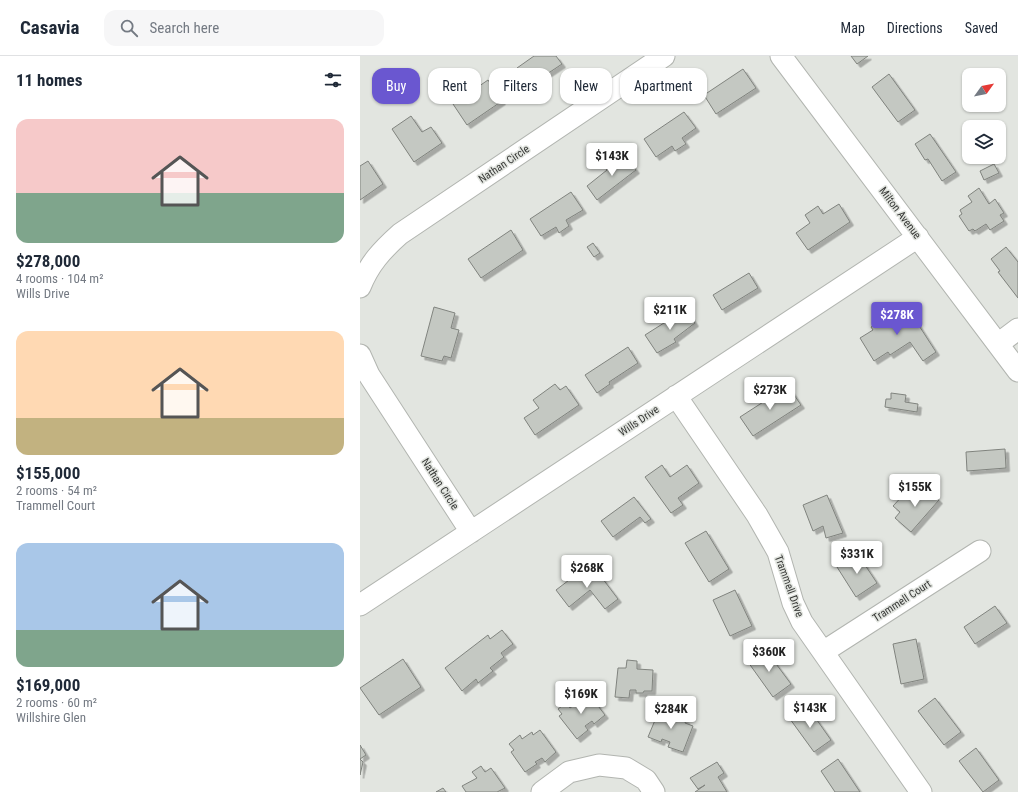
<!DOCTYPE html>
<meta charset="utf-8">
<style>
:root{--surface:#fff;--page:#f6f6f7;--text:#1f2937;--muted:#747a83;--line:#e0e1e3;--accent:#6a57d0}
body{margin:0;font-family:"Roboto Condensed",sans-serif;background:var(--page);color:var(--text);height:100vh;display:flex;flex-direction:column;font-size:15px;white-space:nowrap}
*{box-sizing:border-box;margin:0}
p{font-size:13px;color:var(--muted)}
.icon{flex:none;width:22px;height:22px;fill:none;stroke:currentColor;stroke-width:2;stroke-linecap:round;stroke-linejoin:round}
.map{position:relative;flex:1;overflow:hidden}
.panel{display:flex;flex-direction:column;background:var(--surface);width:360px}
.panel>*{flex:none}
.top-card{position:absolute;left:12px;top:12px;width:380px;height:36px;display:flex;gap:8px}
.needle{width:26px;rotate:57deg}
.tools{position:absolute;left:602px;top:12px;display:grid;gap:8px}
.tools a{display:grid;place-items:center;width:44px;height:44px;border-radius:8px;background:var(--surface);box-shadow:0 1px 3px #0004;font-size:20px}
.price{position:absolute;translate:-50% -34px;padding:0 9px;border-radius:4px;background:#fff;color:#222;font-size:13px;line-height:26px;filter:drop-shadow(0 1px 2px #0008)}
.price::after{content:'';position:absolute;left:50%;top:24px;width:12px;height:9px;margin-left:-6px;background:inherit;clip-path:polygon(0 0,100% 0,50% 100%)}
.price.selected{background:var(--accent);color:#fff}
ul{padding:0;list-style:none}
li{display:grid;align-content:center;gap:8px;height:212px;padding:0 16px}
li span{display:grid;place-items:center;height:124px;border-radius:12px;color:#555}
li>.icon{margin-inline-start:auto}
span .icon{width:72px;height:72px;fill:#fffc;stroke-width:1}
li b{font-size:17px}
h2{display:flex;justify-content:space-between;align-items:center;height:48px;padding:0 16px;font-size:17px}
.chip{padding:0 14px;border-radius:12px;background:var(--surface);box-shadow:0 1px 3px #0004;font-size:14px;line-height:36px}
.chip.selected{background:var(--accent);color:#fff}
header{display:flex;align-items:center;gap:24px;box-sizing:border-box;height:56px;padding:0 20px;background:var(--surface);border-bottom:1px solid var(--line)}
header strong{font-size:19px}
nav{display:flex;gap:22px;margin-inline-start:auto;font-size:14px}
.search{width:280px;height:36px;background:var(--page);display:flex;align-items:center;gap:10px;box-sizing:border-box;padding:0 14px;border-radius:12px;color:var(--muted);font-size:15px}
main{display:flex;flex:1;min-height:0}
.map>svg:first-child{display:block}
.building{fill:#c4c8c2;stroke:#80837e;filter:url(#shadow)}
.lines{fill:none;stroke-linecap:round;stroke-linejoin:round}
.minor-casing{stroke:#b2b5b0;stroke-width:23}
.minor{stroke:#fff;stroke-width:21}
.labels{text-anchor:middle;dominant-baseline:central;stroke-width:3;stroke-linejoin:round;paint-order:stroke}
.street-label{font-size:11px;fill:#373836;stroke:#e2e5e0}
</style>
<header>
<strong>Casavia</strong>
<div class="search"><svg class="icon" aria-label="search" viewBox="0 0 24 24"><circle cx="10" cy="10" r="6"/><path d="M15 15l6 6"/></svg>Search here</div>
<nav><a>Map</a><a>Directions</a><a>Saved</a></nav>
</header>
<main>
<section class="panel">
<h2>11 homes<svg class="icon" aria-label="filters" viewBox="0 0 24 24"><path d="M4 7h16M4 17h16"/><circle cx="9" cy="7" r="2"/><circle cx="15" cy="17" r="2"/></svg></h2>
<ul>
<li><span style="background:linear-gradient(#f6c9c9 60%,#7fa58c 0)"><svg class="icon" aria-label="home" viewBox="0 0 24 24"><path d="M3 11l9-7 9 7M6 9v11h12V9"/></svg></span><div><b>$278,000</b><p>4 rooms · 104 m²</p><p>Wills Drive</p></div></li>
<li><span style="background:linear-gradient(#ffd9b3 70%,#c2b280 0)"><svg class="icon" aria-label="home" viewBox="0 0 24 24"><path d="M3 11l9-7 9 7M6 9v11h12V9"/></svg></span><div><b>$155,000</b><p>2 rooms · 54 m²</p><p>Trammell Court</p></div></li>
<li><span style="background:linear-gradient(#a9c7e8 70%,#7fa58c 0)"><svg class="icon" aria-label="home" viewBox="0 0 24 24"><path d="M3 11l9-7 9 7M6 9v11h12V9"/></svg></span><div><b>$169,000</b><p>2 rooms · 60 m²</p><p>Willshire Glen</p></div></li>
</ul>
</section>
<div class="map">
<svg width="658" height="736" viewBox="0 0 658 736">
<defs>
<filter id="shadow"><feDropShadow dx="3.5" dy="3.5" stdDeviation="0" flood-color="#0004"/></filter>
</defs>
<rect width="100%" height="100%" fill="#e2e5e0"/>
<path class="building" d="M 174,0 L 196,0 L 202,8 L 169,30 L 157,12 Z
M 491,0 L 508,0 L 497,8 Z
M 383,13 L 396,32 L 356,58 L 344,39 Z
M 529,18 L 555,54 L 538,66 L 512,31 Z
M 128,24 L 142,45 L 107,69 L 93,48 Z
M 324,56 L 336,72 L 322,82 L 326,88 L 315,95 L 312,90 L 296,101 L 284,83 Z
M 51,60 L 62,76 L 71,71 L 82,87 L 54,106 L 32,73 Z
M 570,78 L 596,116 L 582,125 L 568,103 L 565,104 L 555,88 Z
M 264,98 L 276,114 L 237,144 L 227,130 L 247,114 L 246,112 Z
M 8,105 L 23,128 L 0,144 L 0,110 Z
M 634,108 L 639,117 L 624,124 L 620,115 Z
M 619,132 L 629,148 L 635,143 L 644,157 L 640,159 L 644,165 L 630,174 L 626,168 L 615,175 L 613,173 L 609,175 L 599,160 L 602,158 L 600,154 L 612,146 L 608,140 Z
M 211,136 L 223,154 L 206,164 L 209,170 L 199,177 L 196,171 L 181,180 L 170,163 Z
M 479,148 L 490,166 L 448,194 L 436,177 L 450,167 L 445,159 L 458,150 L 463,158 Z
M 151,174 L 163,194 L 121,222 L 108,203 Z
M 233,187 L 240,197 L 234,201 L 227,191 Z
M 646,191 L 658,206 L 658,242 L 638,216 L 640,215 L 631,203 Z
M 389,217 L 398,232 L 362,254 L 353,239 Z
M 74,251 L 95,257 L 91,272 L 99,274 L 91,302 L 84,300 L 82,305 L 61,300 Z
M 547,251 L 576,296 L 563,305 L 550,286 L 530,299 L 528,296 L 514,305 L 500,282 L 513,274 L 511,271 L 534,256 L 536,258 Z
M 326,253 L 335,267 L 314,283 L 316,286 L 297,297 L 285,279 Z
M 268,291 L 278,307 L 249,326 L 250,328 L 237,337 L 225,319 Z
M 195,328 L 200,334 L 206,330 L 219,349 L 175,379 L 164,362 L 179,352 L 173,344 Z
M 428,330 L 441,349 L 393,380 L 380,361 Z
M 531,337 L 546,339 L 545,346 L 558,348 L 557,356 L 525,351 L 526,343 L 531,343 Z
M 645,393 L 646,412 L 607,415 L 606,396 Z
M 302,409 L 310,421 L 327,409 L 339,427 L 318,442 L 323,449 L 311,457 L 285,421 Z
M 562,429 L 579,444 L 551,476 L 535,462 L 540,456 L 533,450 L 546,436 L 551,441 Z
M 467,439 L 483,477 L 466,482 L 463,470 L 453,475 L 443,449 Z
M 274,441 L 291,463 L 285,467 L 280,461 L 253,481 L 241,465 Z
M 346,475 L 369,513 L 349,526 L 325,487 Z
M 497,497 L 517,527 L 496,541 L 477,511 Z
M 233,510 L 258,543 L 245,553 L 230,534 L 209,551 L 196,534 L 213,521 L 216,524 Z
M 375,534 L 392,570 L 370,580 L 353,544 Z
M 635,550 L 647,567 L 615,588 L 604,571 Z
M 142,574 L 153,588 L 141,597 L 144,601 L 130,612 L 133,615 L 118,627 L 116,623 L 102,635 L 85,612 L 128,579 L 130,583 Z
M 556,583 L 564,623 L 541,628 L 533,588 Z
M 405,593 L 431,628 L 413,641 L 388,606 Z
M 43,603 L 61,631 L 19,659 L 0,632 Z
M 267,604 L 277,605 L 277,613 L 293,614 L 292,635 L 284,635 L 283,637 L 276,637 L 276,634 L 270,634 L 269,642 L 255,641 L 258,612 L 266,612 Z
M 229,638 L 245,659 L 234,668 L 232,665 L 225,670 L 228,674 L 217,683 L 199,660 L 202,658 L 198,653 L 206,647 L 210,652 Z
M 575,642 L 601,676 L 584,689 L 558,655 Z
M 447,650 L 471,684 L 454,696 L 430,663 Z
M 307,652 L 318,657 L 316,660 L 326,664 L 325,667 L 333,670 L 323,696 L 308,691 L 310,686 L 302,683 L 301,686 L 288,681 L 298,657 L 304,660 Z
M 180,674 L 196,696 L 185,706 L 182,702 L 175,706 L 177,708 L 165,716 L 151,696 L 154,694 L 149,688 L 160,679 L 162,683 L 172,676 L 173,679 Z
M 0,689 L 6,699 L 0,703 Z
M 616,692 L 639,724 L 623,736 L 599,705 Z
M 0,703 L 3,706 L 0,719 Z
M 478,703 L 500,736 L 475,736 L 461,715 Z
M 357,706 L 364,717 L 358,721 L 367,736 L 335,736 L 345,729 L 338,733 L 330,722 Z
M 121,710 L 125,716 L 131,712 L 145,732 L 137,736 L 106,736 L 102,730 L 117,722 L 112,716 Z
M 83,732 L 86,736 L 76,736 Z"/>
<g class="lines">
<defs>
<path id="minor" d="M 421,0 L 658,315
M 0,231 C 9,208 22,194 40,178 L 304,0
M 638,288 L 658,273
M 0,299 L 9,319 L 111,476
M 316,340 L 397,459 L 418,496 L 433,547 L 442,566 L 561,736
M 0,549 L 558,181
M 463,596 L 620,495
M 182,736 L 209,716 L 239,709 L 266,712 L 286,724 L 294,736"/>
</defs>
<use href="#minor" class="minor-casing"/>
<use href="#minor" class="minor"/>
</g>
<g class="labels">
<g class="street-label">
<text transform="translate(144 108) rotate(-34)">Nathan Circle</text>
<text transform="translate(540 157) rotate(53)">Milton Avenue</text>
<text transform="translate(279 365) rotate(-34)">Wills Drive</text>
<text transform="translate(80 428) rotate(57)">Nathan Circle</text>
<text transform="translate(429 530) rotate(70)">Trammell Drive</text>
<text transform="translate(542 545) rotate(-33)">Trammell Court</text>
</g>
</g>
</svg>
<div class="tools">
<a><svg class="needle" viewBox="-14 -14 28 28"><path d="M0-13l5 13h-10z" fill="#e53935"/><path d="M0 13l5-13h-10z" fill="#747a83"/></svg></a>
<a><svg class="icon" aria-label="layers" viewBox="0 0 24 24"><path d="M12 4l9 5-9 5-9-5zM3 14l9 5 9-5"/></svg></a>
</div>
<b class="price" style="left:252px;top:121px">$143K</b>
<b class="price" style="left:310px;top:275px">$211K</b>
<b class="price selected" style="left:537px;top:280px">$278K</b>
<b class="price" style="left:410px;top:355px">$273K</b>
<b class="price" style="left:555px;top:452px">$155K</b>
<b class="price" style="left:497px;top:519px">$331K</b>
<b class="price" style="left:227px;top:533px">$268K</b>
<b class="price" style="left:409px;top:617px">$360K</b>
<b class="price" style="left:221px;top:659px">$169K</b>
<b class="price" style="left:450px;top:673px">$143K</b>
<b class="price" style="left:311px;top:674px">$284K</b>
<div class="top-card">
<a class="chip selected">Buy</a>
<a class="chip">Rent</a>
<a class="chip">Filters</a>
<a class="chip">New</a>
<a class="chip">Apartment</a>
</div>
</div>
</main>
